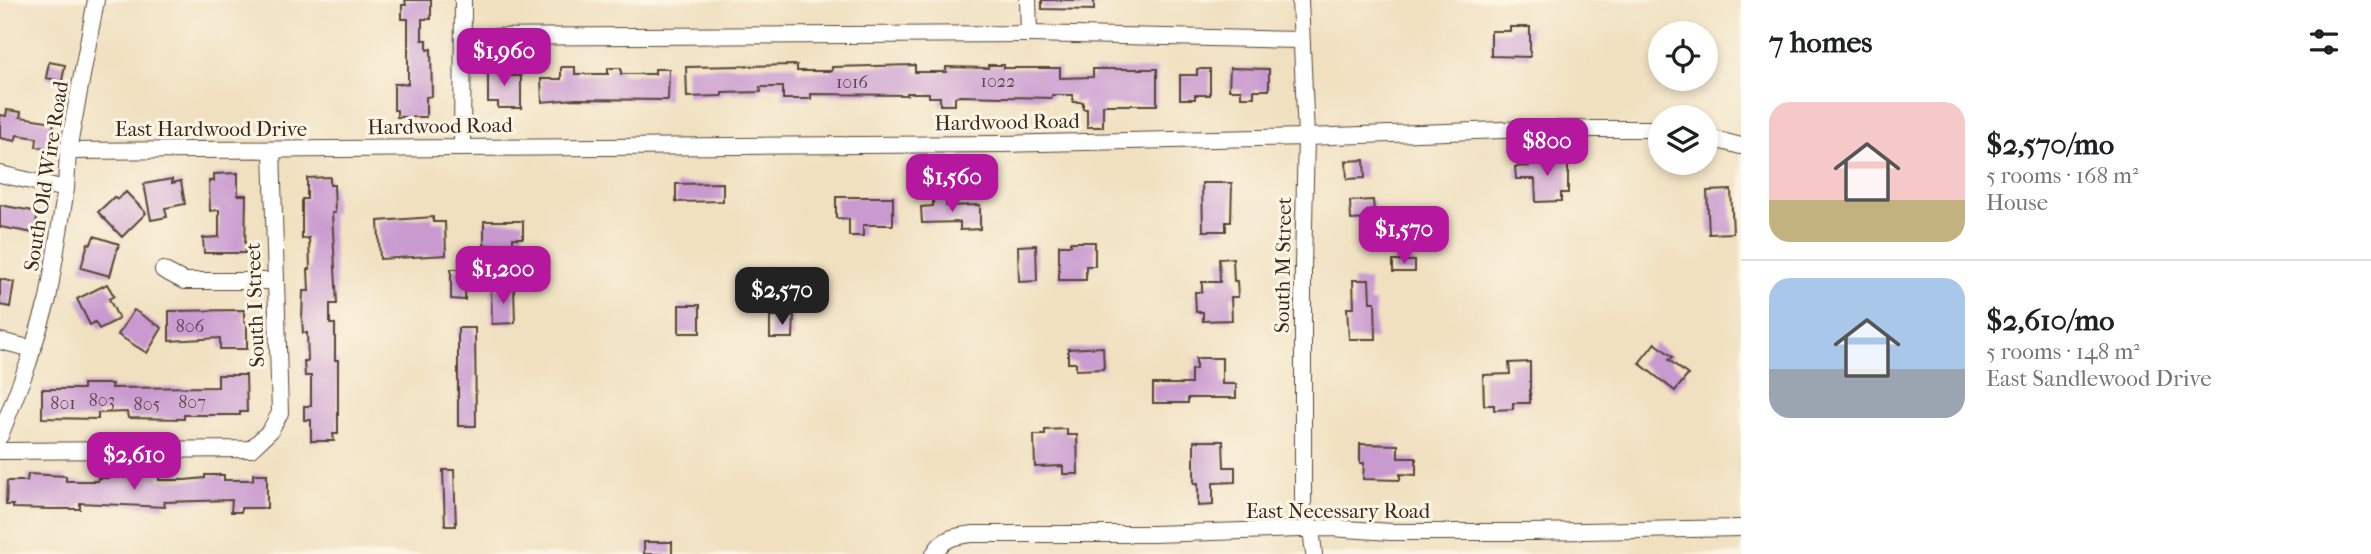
<!DOCTYPE html>
<meta charset="utf-8">
<style>
:root{--surface:#fff;--page:#f2f2f2;--text:#202124;--muted:#757577;--line:#e0e0e0;--accent:#b5179e}
body{margin:0;font-family:"IM FELL French Canon",serif;background:var(--page);color:var(--text);height:100vh;display:flex;flex-direction:column;font-size:26px;white-space:nowrap}
*{box-sizing:border-box;margin:0}
p{font-size:23px;color:var(--muted)}
.icon{flex:none;width:38px;height:38px;fill:none;stroke:currentColor;stroke-width:2;stroke-linecap:round;stroke-linejoin:round}
.map{position:relative;flex:1;overflow:hidden}
.panel{display:flex;flex-direction:column;background:var(--surface);width:630px}
.panel>*{flex:none}
.controls{position:absolute;left:1648px;top:21px;display:grid;gap:14px}
.controls a{display:grid;place-items:center;width:70px;height:70px;border-radius:50%;background:var(--surface);box-shadow:0 4px 10px #0003;font-size:35px}
.price{position:absolute;translate:-50% -60px;padding:0 16px;border-radius:14px;background:var(--accent);color:#fff;font-size:23px;line-height:46px;filter:drop-shadow(0 2px 4px #0008)}
.price::after{content:'';position:absolute;left:50%;top:42px;width:21px;height:16px;margin-left:-10px;background:inherit;clip-path:polygon(0 0,100% 0,50% 100%)}
.price.current{background:#222;color:#fff}
ul{padding:0;list-style:none}
li{display:flex;align-items:center;gap:21px;height:175px;padding:0 28px}
li+li{border-top:2px solid var(--line)}
li span{display:grid;place-items:center;flex:none;width:196px;height:140px;border-radius:21px;color:#555}
li>.icon{margin-inline-start:auto}
span .icon{width:84px;height:84px;fill:#fffc;stroke-width:1}
li b{font-size:30px}
h2{display:flex;justify-content:space-between;align-items:center;height:84px;padding:0 28px;font-size:30px}
main{display:flex;flex:1;min-height:0}
.map>svg:first-child{display:block}
.building{fill:#c99ad0}
.lines{fill:none;stroke-linecap:round;stroke-linejoin:round}
.minor-casing{stroke:#564536;stroke-width:18}
.minor{stroke:#fff;stroke-width:16}
.labels{text-anchor:middle;dominant-baseline:central;stroke-width:6;stroke-linejoin:round;paint-order:stroke}
.number-label{font-size:18px;fill:#5e464a}
.street-label{font-size:21px;fill:#3b2a1e;stroke:#fcf5e5}
</style>
<main>
<div class="map">
<svg width="1741" height="554" viewBox="0 0 1741 554">
<rect width="100%" height="100%" fill="#fcf5e5"/>
<filter id="ink" filterUnits="userSpaceOnUse"><feTurbulence type="fractalNoise" baseFrequency=".0143" numOctaves="2"/><feDisplacementMap in="SourceGraphic" scale="14" xChannelSelector="R" yChannelSelector="G"/><feConvolveMatrix kernelMatrix="1 2 1 2 8 2 1 2 1" color-interpolation-filters="sRGB"/></filter>
<filter id="wash" filterUnits="userSpaceOnUse"><feTurbulence type="fractalNoise" baseFrequency=".00686" numOctaves="4" result="noise"/><feDisplacementMap in="SourceGraphic" scale="28" xChannelSelector="R" yChannelSelector="G"/><feGaussianBlur stdDeviation="1.57" result="paint"/><feColorMatrix in="noise" values="0 0 0 0 0 0 0 0 0 0 0 0 0 0 0 0 0 1.4 0 .05"/><feComposite in="paint" operator="in"/></filter>
<g filter="url(#wash)">
<rect width="100%" height="100%" fill="#f0e0c0"/>
<g id="blocks">
<path class="building" d="M 405,0 L 431,0 L 431,19 L 422,19 L 422,40 L 427,40 L 427,50 L 431,49 L 432,96 L 426,97 L 426,117 L 397,117 L 397,110 L 394,110 L 394,84 L 408,84 L 408,19 L 402,19 L 402,5 L 406,5 Z
M 1042,0 L 1094,0 L 1094,10 L 1042,9 Z
M 1510,27 L 1530,27 L 1530,57 L 1491,56 L 1491,31 L 1510,31 Z
M 49,62 L 65,65 L 62,81 L 46,78 Z
M 488,65 L 502,65 L 502,76 L 521,76 L 521,108 L 498,108 L 498,102 L 488,102 Z
M 797,65 L 797,71 L 832,71 L 832,67 L 915,65 L 915,72 L 946,72 L 946,67 L 988,68 L 988,65 L 1004,65 L 1004,68 L 1060,68 L 1060,78 L 1093,77 L 1093,69 L 1157,69 L 1157,105 L 1103,105 L 1103,127 L 1087,127 L 1087,109 L 1083,109 L 1083,102 L 1073,102 L 1073,95 L 1052,95 L 1052,98 L 960,96 L 955,97 L 955,105 L 940,105 L 940,97 L 929,97 L 929,93 L 907,93 L 907,95 L 811,94 L 811,99 L 783,99 L 783,87 L 760,87 L 761,92 L 722,93 L 722,96 L 687,97 L 686,67 Z
M 561,67 L 575,67 L 575,74 L 608,74 L 608,68 L 621,68 L 621,74 L 655,74 L 655,69 L 669,69 L 668,100 L 575,99 L 542,102 L 541,79 L 561,79 Z
M 1230,68 L 1269,69 L 1269,90 L 1254,90 L 1254,97 L 1241,97 L 1241,90 L 1229,90 Z
M 1197,69 L 1210,69 L 1210,95 L 1195,95 L 1195,99 L 1180,99 L 1180,75 L 1197,75 Z
M 7,110 L 21,112 L 20,117 L 54,122 L 50,149 L 36,147 L 37,138 L 17,135 L 15,141 L 0,138 L 0,115 L 6,116 Z
M 1528,159 L 1568,159 L 1568,193 L 1561,193 L 1561,201 L 1536,202 L 1535,179 L 1516,179 L 1515,167 L 1529,166 Z
M 1364,160 L 1365,178 L 1347,179 L 1346,161 Z
M 238,173 L 238,195 L 246,195 L 245,253 L 204,253 L 203,238 L 219,237 L 219,210 L 210,211 L 209,181 L 214,181 L 214,174 Z
M 330,177 L 330,185 L 334,185 L 335,213 L 332,213 L 337,304 L 330,304 L 330,324 L 335,324 L 335,360 L 338,360 L 338,434 L 333,434 L 334,441 L 311,441 L 311,420 L 304,420 L 304,406 L 311,406 L 311,376 L 305,376 L 304,361 L 308,361 L 307,333 L 303,333 L 302,318 L 303,291 L 309,291 L 308,269 L 310,269 L 309,238 L 302,239 L 302,199 L 307,199 L 307,178 Z
M 172,179 L 172,183 L 181,181 L 185,204 L 165,208 L 167,217 L 151,220 L 144,184 Z
M 723,183 L 723,201 L 676,202 L 676,184 Z
M 1202,183 L 1232,183 L 1231,222 L 1226,222 L 1226,231 L 1203,231 Z
M 1731,190 L 1733,233 L 1709,234 L 1707,191 Z
M 126,192 L 146,213 L 122,237 L 98,212 L 114,197 L 117,200 Z
M 933,195 L 945,195 L 946,206 L 980,205 L 980,229 L 960,230 L 960,222 L 922,223 L 921,207 L 933,206 Z
M 836,197 L 893,197 L 893,225 L 863,225 L 863,236 L 849,236 L 849,219 L 836,218 Z
M 1373,200 L 1374,211 L 1367,211 L 1368,219 L 1351,220 L 1350,201 Z
M 0,205 L 38,212 L 34,233 L 0,227 Z
M 433,217 L 433,222 L 445,222 L 446,255 L 380,259 L 378,221 Z
M 484,221 L 523,221 L 523,238 L 513,238 L 513,245 L 484,245 Z
M 94,236 L 119,244 L 110,276 L 81,268 L 88,243 L 91,244 Z
M 1070,242 L 1095,242 L 1095,266 L 1086,266 L 1086,280 L 1059,280 L 1059,245 L 1071,245 Z
M 1036,245 L 1037,281 L 1019,282 L 1018,246 Z
M 1233,258 L 1234,281 L 1237,281 L 1238,297 L 1231,297 L 1232,320 L 1203,321 L 1203,312 L 1196,312 L 1195,292 L 1202,292 L 1202,282 L 1220,282 L 1219,259 Z
M 1393,261 L 1415,261 L 1415,272 L 1393,272 Z
M 451,269 L 466,269 L 465,300 L 451,299 Z
M 0,279 L 14,282 L 10,307 L 0,305 Z
M 1353,280 L 1369,280 L 1370,302 L 1375,302 L 1376,339 L 1349,339 L 1347,308 L 1354,308 Z
M 107,284 L 114,296 L 109,299 L 119,319 L 99,329 L 95,322 L 90,325 L 77,299 Z
M 514,288 L 515,323 L 492,324 L 491,289 Z
M 679,305 L 700,305 L 700,333 L 679,333 Z
M 134,310 L 162,328 L 147,353 L 118,335 Z
M 244,310 L 244,322 L 247,322 L 247,349 L 220,349 L 220,338 L 169,341 L 169,311 Z
M 770,316 L 794,316 L 793,338 L 770,338 Z
M 458,328 L 475,328 L 476,426 L 458,426 Z
M 1655,343 L 1673,357 L 1669,360 L 1688,375 L 1675,391 L 1639,363 Z
M 1103,347 L 1104,369 L 1076,370 L 1076,363 L 1068,363 L 1068,349 Z
M 1196,358 L 1222,358 L 1222,384 L 1236,384 L 1236,398 L 1188,398 L 1188,403 L 1153,403 L 1153,384 L 1191,384 L 1191,370 L 1196,369 Z
M 1530,362 L 1530,403 L 1513,403 L 1513,409 L 1494,410 L 1494,405 L 1484,405 L 1483,375 L 1510,374 L 1509,363 Z
M 218,375 L 246,375 L 247,412 L 240,412 L 240,415 L 184,415 L 184,419 L 128,418 L 127,412 L 98,413 L 98,419 L 42,418 L 42,389 L 83,389 L 83,384 L 112,384 L 111,388 L 218,387 Z
M 1067,429 L 1067,435 L 1077,435 L 1078,474 L 1063,474 L 1063,466 L 1035,467 L 1034,435 L 1045,435 L 1045,430 Z
M 1194,441 L 1223,441 L 1224,467 L 1235,467 L 1235,482 L 1213,483 L 1213,505 L 1198,506 L 1198,483 L 1194,483 Z
M 1360,444 L 1398,445 L 1398,458 L 1416,458 L 1416,475 L 1400,474 L 1400,480 L 1363,479 L 1364,463 L 1360,463 Z
M 443,470 L 454,470 L 456,526 L 445,526 Z
M 28,474 L 66,476 L 66,481 L 98,481 L 98,478 L 109,478 L 109,475 L 159,474 L 159,480 L 185,480 L 205,478 L 205,475 L 224,475 L 224,480 L 253,480 L 253,474 L 267,474 L 267,508 L 241,508 L 241,512 L 231,512 L 232,500 L 164,502 L 165,507 L 80,503 L 80,509 L 52,509 L 13,508 L 13,505 L 6,505 L 7,481 L 27,481 Z
M 644,542 L 672,542 L 672,554 L 644,554 Z"/>
</g>
</g>
<g filter="url(#ink)">
<use href="#blocks" fill-opacity="0" stroke="#564536" stroke-width="2"/>
<g class="lines">
<defs>
<path id="minor" d="M 1028,0 L 1029,34
M 1300,0 L 1306,137 L 1303,267 L 1303,509 L 1311,529 L 1314,554
M 464,37 L 1029,34 L 1300,40
M 1706,137 L 1741,146
M 462,146 L 463,0
M 68,151 L 1001,144 L 1306,137 L 1531,129 L 1661,129
M 0,174 L 66,189
M 163,270 L 184,281 L 274,281
M 0,341 L 33,349
M 0,436 L 28,364 L 48,299 L 66,189 L 68,151 L 96,0
M 0,451 L 251,449 L 270,431 L 280,413 L 272,150
M 934,554 C 943,537 956,536 974,534 L 1153,534 L 1331,528 L 1391,532 L 1532,532 L 1741,528"/>
</defs>
<use href="#minor" class="minor-casing"/>
<use href="#minor" class="minor"/>
</g>
</g>
<g class="labels">
<g class="number-label">
<text x="998" y="81">1022</text>
<text x="852" y="82">1016</text>
<text x="190" y="326">806</text>
<text x="102" y="400">803</text>
<text x="192" y="402">807</text>
<text x="63" y="403">801</text>
<text x="147" y="404">805</text>
</g>
<g class="street-label">
<text transform="translate(1007 122) rotate(-1)">Hardwood Road</text>
<text transform="translate(440 126) rotate(-1)">Hardwood Road</text>
<text x="211" y="129">East Hardwood Drive</text>
<text transform="translate(46 176) rotate(-81)">South Old Wire Road</text>
<text transform="translate(1283 265) rotate(-89)">South M Street</text>
<text transform="translate(255 305) rotate(-92)">South I Street</text>
<text x="1338" y="511">East Necessary Road</text>
</g>
</g>
</svg>
<div class="controls">
<a><svg class="icon" aria-label="locate" viewBox="0 0 24 24"><circle cx="12" cy="12" r="6"/><path d="M12 2v4M12 18v4M2 12h4M18 12h4"/></svg></a>
<a><svg class="icon" aria-label="layers" viewBox="0 0 24 24"><path d="M12 4l9 5-9 5-9-5zM3 14l9 5 9-5"/></svg></a>
</div>
<b class="price" style="left:504px;top:88px">$1,960</b>
<b class="price" style="left:1547px;top:178px">$800</b>
<b class="price" style="left:952px;top:214px">$1,560</b>
<b class="price" style="left:1404px;top:266px">$1,570</b>
<b class="price" style="left:503px;top:306px">$1,200</b>
<b class="price current" style="left:782px;top:327px">$2,570</b>
<b class="price" style="left:134px;top:492px">$2,610</b>
</div>
<section class="panel">
<h2>7 homes<svg class="icon" aria-label="filters" viewBox="0 0 24 24"><path d="M4 7h16M4 17h16"/><circle cx="9" cy="7" r="2"/><circle cx="15" cy="17" r="2"/></svg></h2>
<ul>
<li><span style="background:linear-gradient(#f6c9c9 70%,#c2b280 0)"><svg class="icon" aria-label="home" viewBox="0 0 24 24"><path d="M3 11l9-7 9 7M6 9v11h12V9"/></svg></span><div><b>$2,570/mo</b><p>5 rooms · 168 m²</p><p>House</p></div></li>
<li><span style="background:linear-gradient(#a9c7e8 65%,#9aa5b1 0)"><svg class="icon" aria-label="home" viewBox="0 0 24 24"><path d="M3 11l9-7 9 7M6 9v11h12V9"/></svg></span><div><b>$2,610/mo</b><p>5 rooms · 148 m²</p><p>East Sandlewood Drive</p></div></li>
</ul>
</section>
</main>
